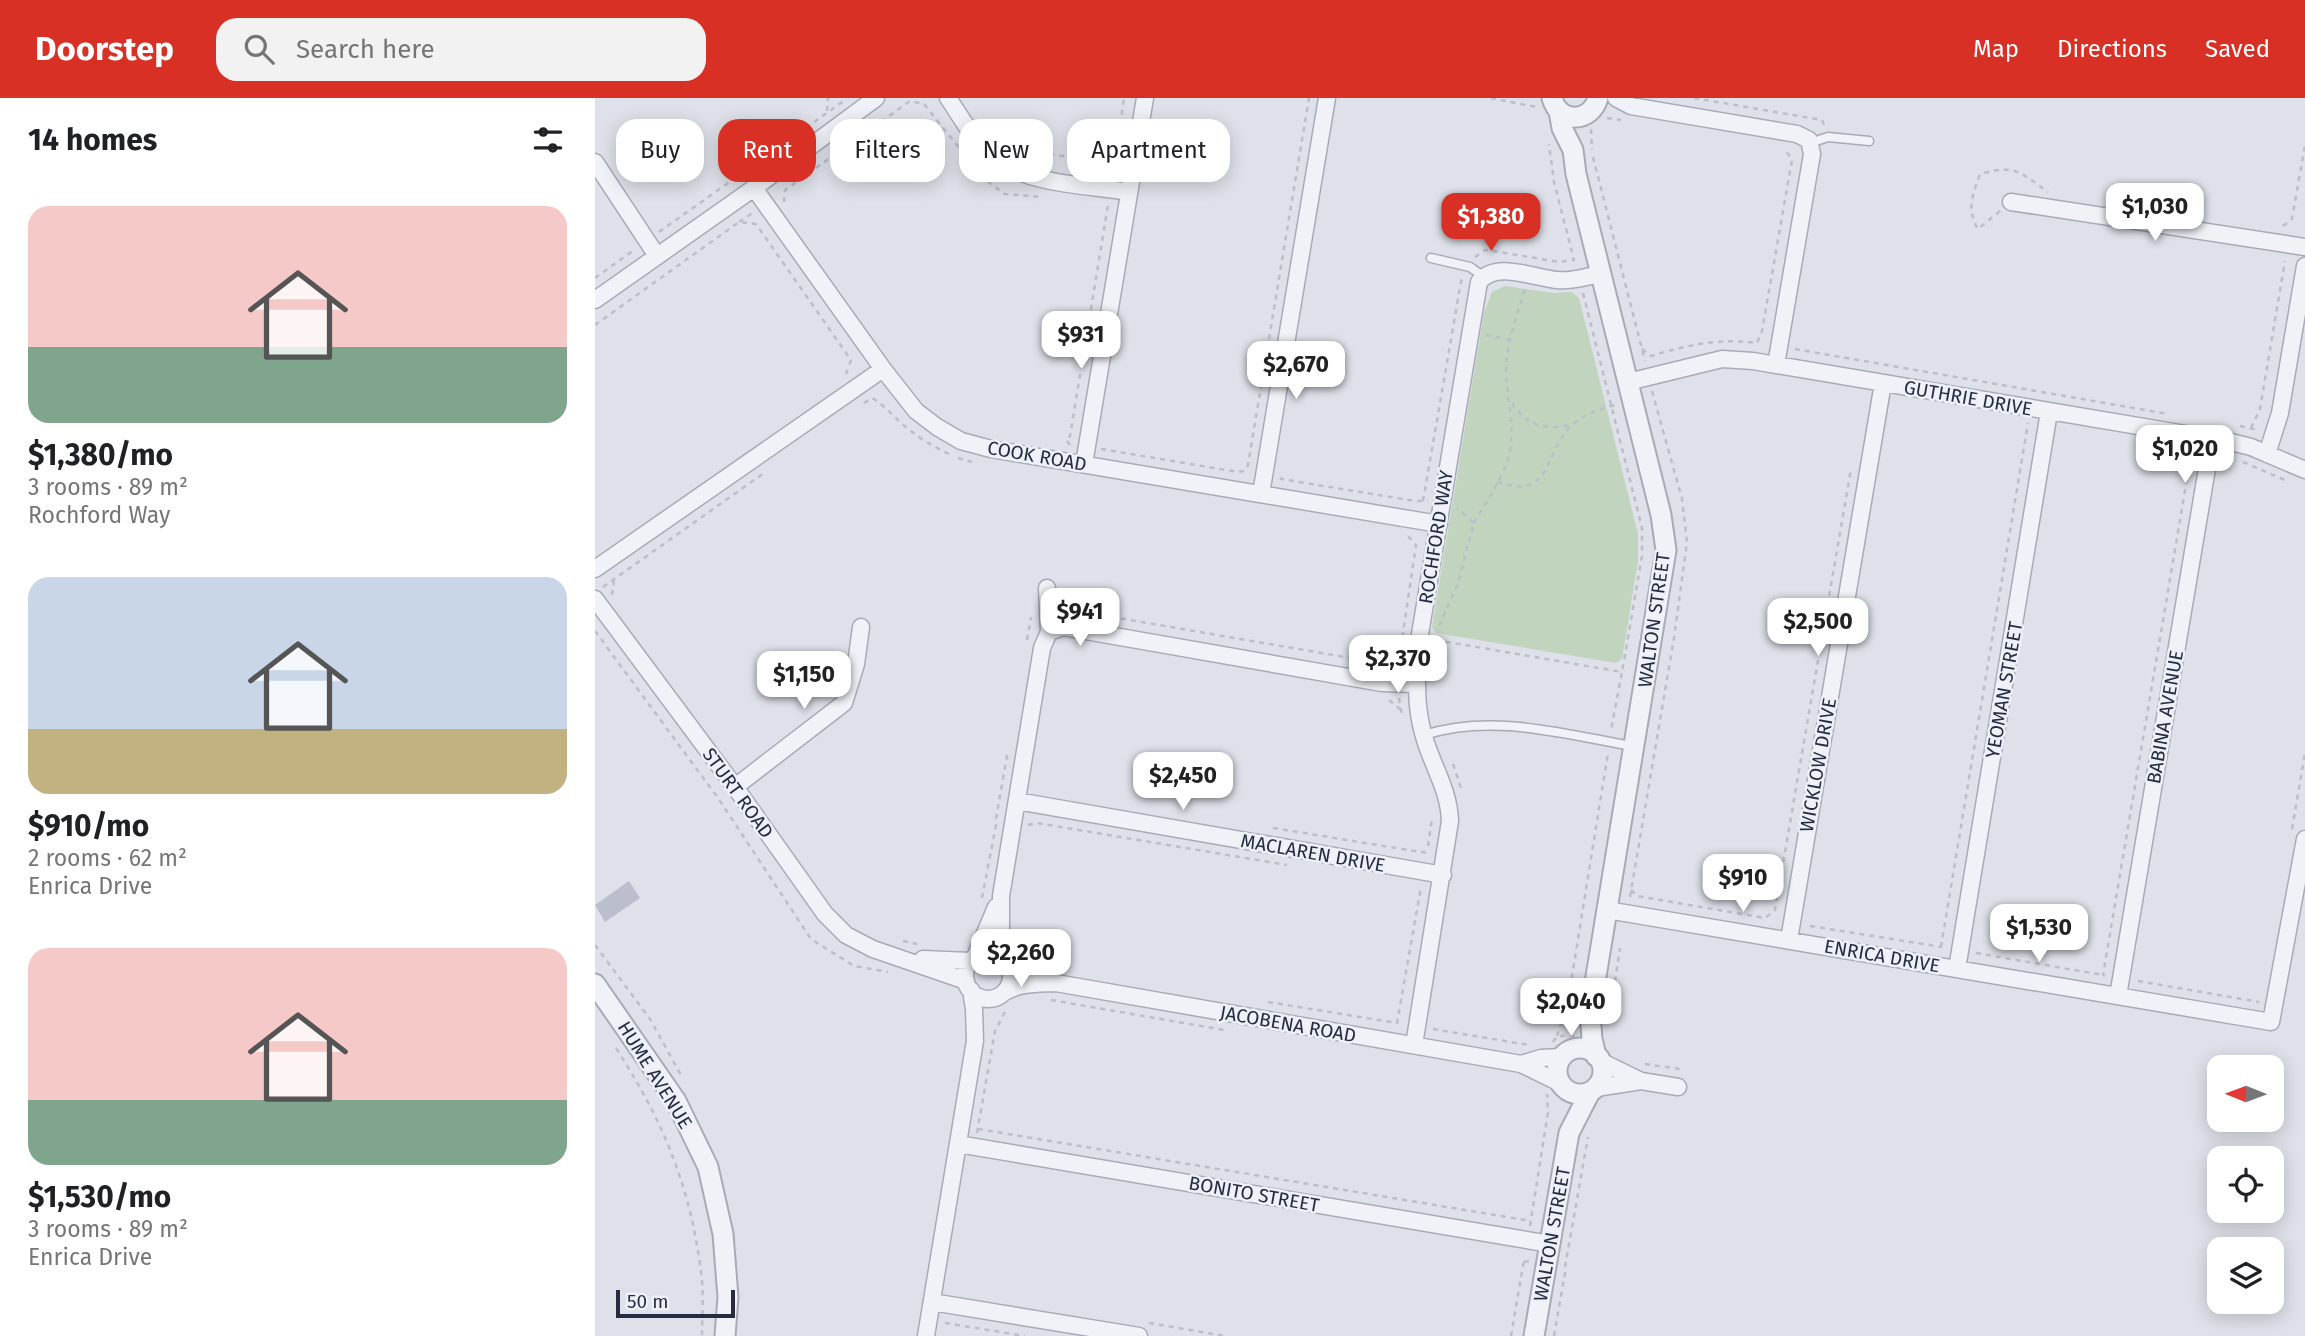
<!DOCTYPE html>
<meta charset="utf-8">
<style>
:root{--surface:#fff;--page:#f2f2f2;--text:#202124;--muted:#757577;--accent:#d93025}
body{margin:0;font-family:"Fira Sans",sans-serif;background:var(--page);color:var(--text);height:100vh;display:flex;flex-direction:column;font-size:26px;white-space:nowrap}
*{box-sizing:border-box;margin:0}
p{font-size:23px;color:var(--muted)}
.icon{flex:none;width:38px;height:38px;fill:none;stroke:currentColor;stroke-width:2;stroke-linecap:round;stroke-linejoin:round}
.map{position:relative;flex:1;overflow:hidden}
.sheet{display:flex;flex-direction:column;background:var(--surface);width:595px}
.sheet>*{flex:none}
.top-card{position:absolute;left:21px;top:21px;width:665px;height:63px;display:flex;gap:14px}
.needle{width:46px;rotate:271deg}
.buttons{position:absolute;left:1612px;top:957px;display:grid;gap:14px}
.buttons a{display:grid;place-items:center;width:77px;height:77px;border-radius:14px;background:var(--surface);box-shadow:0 4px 18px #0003;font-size:35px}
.scale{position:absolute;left:21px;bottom:18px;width:119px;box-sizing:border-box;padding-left:7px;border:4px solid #252c42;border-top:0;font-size:19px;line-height:24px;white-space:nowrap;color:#252c42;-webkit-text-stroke:5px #eef0f7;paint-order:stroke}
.price{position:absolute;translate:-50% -60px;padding:0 16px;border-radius:14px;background:#fff;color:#222;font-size:23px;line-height:46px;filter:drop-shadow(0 2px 4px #0008)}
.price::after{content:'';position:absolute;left:50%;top:42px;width:21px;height:16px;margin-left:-10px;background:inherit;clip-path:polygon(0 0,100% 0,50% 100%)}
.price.on{background:var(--accent);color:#fff}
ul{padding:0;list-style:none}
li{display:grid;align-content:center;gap:14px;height:371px;padding:0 28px}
li span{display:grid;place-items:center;height:217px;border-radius:21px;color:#555}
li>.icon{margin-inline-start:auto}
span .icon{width:126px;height:126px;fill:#fffc;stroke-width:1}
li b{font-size:30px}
h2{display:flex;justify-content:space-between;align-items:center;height:84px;padding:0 28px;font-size:30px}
.chip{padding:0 24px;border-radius:21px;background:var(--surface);box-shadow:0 4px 18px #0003;font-size:24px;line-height:63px}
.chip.on{background:var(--accent);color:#fff}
header{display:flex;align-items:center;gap:42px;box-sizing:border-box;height:98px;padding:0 35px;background:var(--accent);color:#fff}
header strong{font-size:33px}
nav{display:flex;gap:38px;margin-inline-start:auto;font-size:24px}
.search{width:490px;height:63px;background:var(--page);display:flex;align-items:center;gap:18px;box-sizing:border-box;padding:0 24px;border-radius:21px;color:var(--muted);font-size:26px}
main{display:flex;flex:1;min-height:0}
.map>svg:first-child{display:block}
.green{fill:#c1d4be}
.building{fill:#bbbfcd}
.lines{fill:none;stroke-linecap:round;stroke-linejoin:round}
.service-casing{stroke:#a6abb7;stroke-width:11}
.minor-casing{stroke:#a6abb7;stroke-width:19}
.tertiary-casing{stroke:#a6abb7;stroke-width:23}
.path{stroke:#bcbfc8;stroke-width:2.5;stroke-dasharray:5 5;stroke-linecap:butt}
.service{stroke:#f1f2f7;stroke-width:8}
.minor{stroke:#f1f2f7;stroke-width:16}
.tertiary{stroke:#f1f2f7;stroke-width:19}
.labels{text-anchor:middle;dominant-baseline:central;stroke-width:5;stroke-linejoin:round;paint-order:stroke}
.street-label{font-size:19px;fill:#252c42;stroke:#eef0f7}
</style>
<header>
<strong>Doorstep</strong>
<div class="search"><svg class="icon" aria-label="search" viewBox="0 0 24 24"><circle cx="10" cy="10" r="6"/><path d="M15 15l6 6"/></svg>Search here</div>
<nav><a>Map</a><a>Directions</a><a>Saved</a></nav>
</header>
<main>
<section class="sheet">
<h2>14 homes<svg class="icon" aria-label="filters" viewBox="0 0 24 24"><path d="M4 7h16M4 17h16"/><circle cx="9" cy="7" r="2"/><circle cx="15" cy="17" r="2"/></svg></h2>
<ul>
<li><span style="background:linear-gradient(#f6c9c9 65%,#7fa58c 0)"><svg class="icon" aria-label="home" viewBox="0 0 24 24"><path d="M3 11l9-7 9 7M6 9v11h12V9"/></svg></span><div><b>$1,380/mo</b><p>3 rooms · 89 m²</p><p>Rochford Way</p></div></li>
<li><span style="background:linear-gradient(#c9d6e8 70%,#c2b280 0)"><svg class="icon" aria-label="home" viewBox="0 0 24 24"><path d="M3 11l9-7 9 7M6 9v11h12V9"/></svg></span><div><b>$910/mo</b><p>2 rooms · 62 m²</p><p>Enrica Drive</p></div></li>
<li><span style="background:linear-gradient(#f6c9c9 70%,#7fa58c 0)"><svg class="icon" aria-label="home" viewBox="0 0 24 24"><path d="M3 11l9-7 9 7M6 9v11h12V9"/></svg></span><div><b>$1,530/mo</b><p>3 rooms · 89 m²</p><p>Enrica Drive</p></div></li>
</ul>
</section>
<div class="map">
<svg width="1710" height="1238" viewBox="0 0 1710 1238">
<rect width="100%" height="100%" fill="#dee1e9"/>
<path class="green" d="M 910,188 L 958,195 L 977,194 L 984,200 L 1043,436 L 1043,463 L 1027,561 L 1021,565 L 841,535 L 837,529 L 889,215 L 897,194 Z"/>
<path class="building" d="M 34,783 L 45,800 L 10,824 L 0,807 Z"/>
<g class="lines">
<defs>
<path id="service" d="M 1215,45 L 1233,39 L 1274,43
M 836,160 L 875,169 L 889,179
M 829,637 C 897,615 968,636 1037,648"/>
<path id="minor" d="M 353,0 C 366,19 380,45 399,60 C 433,87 492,87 534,94
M 1021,0 L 1036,8 L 1202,36 L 1214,42 L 1217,56 L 1181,267
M 0,64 L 62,158
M 159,90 L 288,271 L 321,313 L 342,329 L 366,343 L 396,351 L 844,426
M 1416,104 L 1710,149
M 0,202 L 159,90 L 281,0
M 1033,284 L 1127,261 L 1158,263 L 1632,343 L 1656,349 L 1710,372
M 1672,356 L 1685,315 L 1710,168
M 489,366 L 550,0
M 666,396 L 732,0
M 0,471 L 288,271
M 452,490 L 454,534
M 0,501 L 140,689 L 230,816 L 251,837 L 278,851 L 371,883
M 140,689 L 249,605 L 261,566 L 266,529
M 422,703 L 848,777
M 1012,812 L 1676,924 L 1710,741
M 1194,842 L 1288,285
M370 878a23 23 0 1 1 46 0a23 23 0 1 1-46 0Z
M 380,859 L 401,809
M 406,859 L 406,798 L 447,550 L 454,534 L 468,529 L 787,585 L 820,586
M 328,861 L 375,863
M 410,862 L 455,883
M 1362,871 L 1454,314
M 408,895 C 424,885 441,886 461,885 L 926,966 L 965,985
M 1523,898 L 1617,341
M 819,947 L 855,723 C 854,694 840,672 831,645 C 820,612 822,588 822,554 L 884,184 C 901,162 938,180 962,182 C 977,184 992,178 1006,176
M 1005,963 L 1046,983 L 1083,989
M 926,966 L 946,960 L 967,959
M 1001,990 L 1046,983
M 363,1046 L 955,1146
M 337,1204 L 544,1238
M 331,1238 L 380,943 L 379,911 L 376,892"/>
<path id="tertiary" d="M 957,0 C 964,26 996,25 1003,0
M 964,13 L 967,30 L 978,52 L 981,76 L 1066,417 L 1071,452 L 995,915 L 997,941 L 1001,958
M 0,886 L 81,1003 L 113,1069 L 128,1136 L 133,1199 L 130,1238
M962 973a23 23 0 1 1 46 0a23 23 0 1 1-46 0Z
M 939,1238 L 974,1035 L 995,994"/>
</defs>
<use href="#service" class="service-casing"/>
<use href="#minor" class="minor-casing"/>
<use href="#tertiary" class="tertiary-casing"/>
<path class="path" d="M 896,0 L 941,9
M 1099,0 L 1227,22 L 1229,27
M 232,13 L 233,0
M 1012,20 L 1026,22
M 996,31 L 997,52
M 406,45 L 426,47 L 444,54 L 510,65 L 520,58
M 998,59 L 1050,263
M 518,76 L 529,0
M 189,104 L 190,92 L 315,3 L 329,6 L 389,81 L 410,96 L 448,99
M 1405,113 L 1383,131 C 1371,112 1378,95 1385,76 C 1421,66 1424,74 1453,94
M 144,124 L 159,114
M 1688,128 L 1697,121 L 1710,47
M 64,134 L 250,2
M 880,159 L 890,152 L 898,153 L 964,164 L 979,162 L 959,84 L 954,46
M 0,180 L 39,152
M 988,195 L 1047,430 L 1047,458 L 1027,574
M 0,227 L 144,124 L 161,126 L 256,262 L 251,276
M 891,237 L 915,242
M 1047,251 L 1056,258 C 1092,247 1124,240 1162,245 L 1167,233 L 1197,62 L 1190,51
M 1200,251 L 1573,316
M 269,305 L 277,300 C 291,308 299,320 311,329 C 324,340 339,349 354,356
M 917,305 C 931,328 951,332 976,327
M 1645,328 L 1663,332
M 1656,330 L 1665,311 L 1690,163
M 475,347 L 471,342 L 475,338 L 513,107
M 506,351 L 643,374 L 649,373 L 653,367 L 714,0
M 363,360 L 377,364
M 1648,364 L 1690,382
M 686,379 L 686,381 L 820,403 L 833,403
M 902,384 C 958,403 948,356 976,328 C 988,316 1005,311 1020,307
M 828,403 L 867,178
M 879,425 C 891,403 909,380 914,357 C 921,329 912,303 911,276 C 910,247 922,218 930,191
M 8,489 L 169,375
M 17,497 L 19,483
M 470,515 L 471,511 L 802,568
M 844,528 L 862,488 L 879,425 L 862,410
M 0,533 L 123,700 L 216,841 L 259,868 L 293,874
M 432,542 L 436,519
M 841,542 L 1027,574 L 1016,632
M 803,569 L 821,447 L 812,437
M 804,600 L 807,618
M 794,602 L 805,611
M 858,666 L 867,693
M 401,721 L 413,652
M 433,727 L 442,725 L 692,767
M 678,730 L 832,755
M 1697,731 L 1710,655
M 833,748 L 837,720
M 1036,792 L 1042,798 L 1170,820 L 1180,812 L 1256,371
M 1035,799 L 1079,540 L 1092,444 L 1087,401 L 1057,293
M 387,800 L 402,722
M 1215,828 L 1347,849
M 308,843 L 322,846
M 0,847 L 55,921 L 87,979
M 1346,849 L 1433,325
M 1381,855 L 1508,877
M 1510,878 L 1508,877 L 1596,357 L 1589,352
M 1543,883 L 1664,904
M 456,902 L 629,932
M 673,904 L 802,925 L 826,789
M 1014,923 L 1025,850
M 838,931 L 934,947
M 962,938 L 973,903 L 1013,655
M 958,944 L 962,938 L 979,938
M 21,950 C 68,1023 95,1087 106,1174 C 109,1195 107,1217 107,1238
M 1050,966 L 1085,971
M 383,1031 L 936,1123
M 382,1035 L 400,933 L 412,910
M 935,1128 L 953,1014 L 952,996
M 929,1163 L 936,1164
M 970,1169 L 993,1039
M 350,1225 L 430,1238
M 554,1225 L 630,1238
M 916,1238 L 929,1162
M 959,1238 L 971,1169"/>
<use href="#service" class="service"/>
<use href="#minor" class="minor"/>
<use href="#tertiary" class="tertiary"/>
</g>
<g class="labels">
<g class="street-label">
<text transform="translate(1373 300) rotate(10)">GUTHRIE DRIVE</text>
<text transform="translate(442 358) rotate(10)">COOK ROAD</text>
<text transform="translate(841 439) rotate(-81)">ROCHFORD WAY</text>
<text transform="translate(1059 522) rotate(-82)">WALTON STREET</text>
<text transform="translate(1409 592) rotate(-80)">YEOMAN STREET</text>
<text transform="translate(1570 619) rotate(-80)">BABINA AVENUE</text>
<text transform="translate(1223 667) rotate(-80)">WICKLOW DRIVE</text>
<text transform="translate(143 695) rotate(54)">STURT ROAD</text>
<text transform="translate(718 755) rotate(10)">MACLAREN DRIVE</text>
<text transform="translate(1287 858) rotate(10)">ENRICA DRIVE</text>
<text transform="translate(693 926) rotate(10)">JACOBENA ROAD</text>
<text transform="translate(60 977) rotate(58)">HUME AVENUE</text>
<text transform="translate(659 1096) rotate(10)">BONITO STREET</text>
<text transform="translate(957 1136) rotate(-80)">WALTON STREET</text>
</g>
</g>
</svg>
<div class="buttons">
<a><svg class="needle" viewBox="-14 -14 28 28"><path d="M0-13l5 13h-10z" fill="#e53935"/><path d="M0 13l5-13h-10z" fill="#757577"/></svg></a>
<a><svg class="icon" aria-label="locate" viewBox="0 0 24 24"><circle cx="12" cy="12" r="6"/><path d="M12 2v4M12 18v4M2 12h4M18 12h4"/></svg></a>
<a><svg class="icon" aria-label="layers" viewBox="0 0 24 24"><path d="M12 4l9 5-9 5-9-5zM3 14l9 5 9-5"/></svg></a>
</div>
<div class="scale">50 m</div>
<b class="price" style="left:1560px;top:145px">$1,030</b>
<b class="price on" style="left:896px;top:155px">$1,380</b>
<b class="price" style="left:486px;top:273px">$931</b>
<b class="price" style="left:701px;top:303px">$2,670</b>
<b class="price" style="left:1590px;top:387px">$1,020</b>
<b class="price" style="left:485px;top:550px">$941</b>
<b class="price" style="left:1223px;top:560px">$2,500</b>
<b class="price" style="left:803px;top:597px">$2,370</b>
<b class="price" style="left:209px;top:613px">$1,150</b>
<b class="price" style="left:588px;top:714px">$2,450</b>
<b class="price" style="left:1148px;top:816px">$910</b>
<b class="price" style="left:1444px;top:866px">$1,530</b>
<b class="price" style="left:426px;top:891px">$2,260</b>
<b class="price" style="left:976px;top:940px">$2,040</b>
<div class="top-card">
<a class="chip">Buy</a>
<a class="chip on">Rent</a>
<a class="chip">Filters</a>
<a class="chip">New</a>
<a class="chip">Apartment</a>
</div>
</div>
</main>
